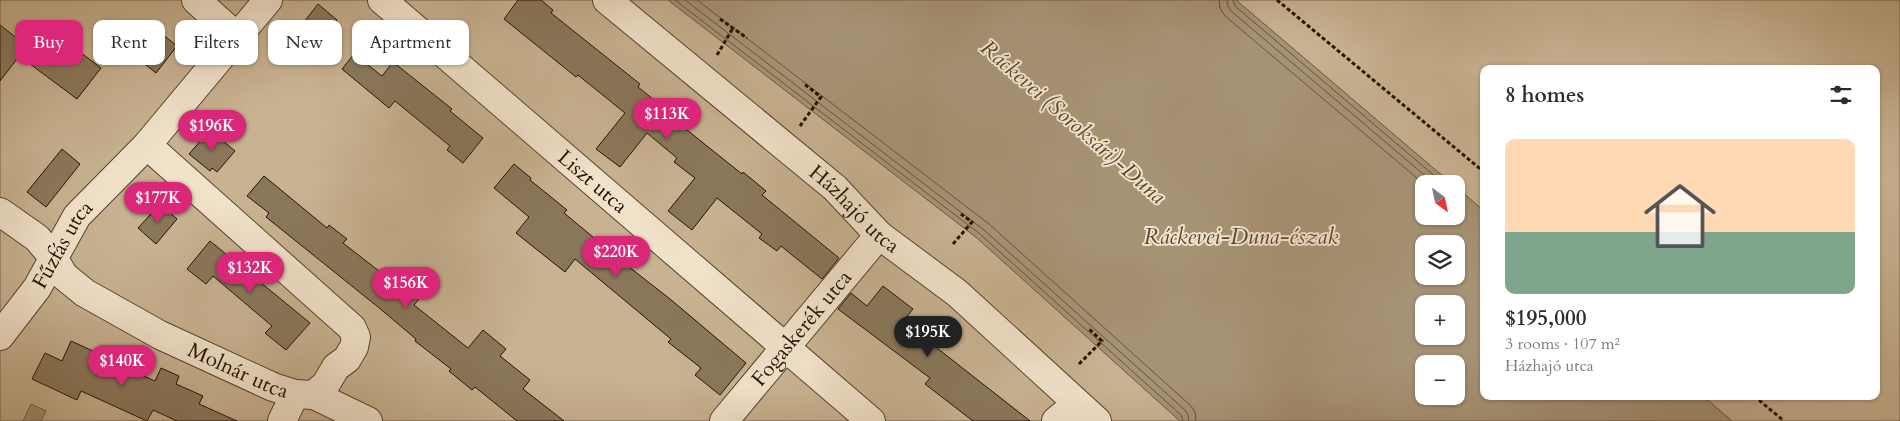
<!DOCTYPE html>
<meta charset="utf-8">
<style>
:root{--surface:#fff;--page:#f2f2f3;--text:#2b2b33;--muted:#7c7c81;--line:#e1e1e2;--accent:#db2777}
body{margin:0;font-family:Cardo,serif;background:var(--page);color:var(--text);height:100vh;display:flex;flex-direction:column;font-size:19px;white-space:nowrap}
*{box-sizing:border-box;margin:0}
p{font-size:16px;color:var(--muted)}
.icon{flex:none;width:28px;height:28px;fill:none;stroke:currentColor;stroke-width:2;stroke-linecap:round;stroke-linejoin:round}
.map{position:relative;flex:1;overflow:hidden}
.side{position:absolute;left:1480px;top:65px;width:400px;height:335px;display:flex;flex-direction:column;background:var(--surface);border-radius:10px;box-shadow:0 1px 4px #0004}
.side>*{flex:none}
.hud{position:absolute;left:15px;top:20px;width:475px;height:45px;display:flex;gap:10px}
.needle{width:32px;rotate:147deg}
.controls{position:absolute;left:1415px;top:175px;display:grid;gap:10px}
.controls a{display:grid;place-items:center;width:50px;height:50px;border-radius:10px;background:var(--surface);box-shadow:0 1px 4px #0004;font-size:25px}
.price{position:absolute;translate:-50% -42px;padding:0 11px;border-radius:18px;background:var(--accent);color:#fff;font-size:16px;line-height:32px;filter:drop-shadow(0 1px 2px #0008)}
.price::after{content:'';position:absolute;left:50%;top:30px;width:15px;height:11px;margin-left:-8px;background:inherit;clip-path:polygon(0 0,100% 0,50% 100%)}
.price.active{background:#222;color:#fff}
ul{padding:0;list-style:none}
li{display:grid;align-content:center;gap:10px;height:265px;padding:0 25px}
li+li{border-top:1px solid var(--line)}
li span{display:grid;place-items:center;height:155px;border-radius:10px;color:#555}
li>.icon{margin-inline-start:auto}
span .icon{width:90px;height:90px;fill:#fffc;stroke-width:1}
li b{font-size:21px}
h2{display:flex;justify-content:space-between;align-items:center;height:60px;padding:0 25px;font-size:21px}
.tag{padding:0 18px;border-radius:10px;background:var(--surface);box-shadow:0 1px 4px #0004;font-size:18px;line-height:45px}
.tag.active{background:var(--accent);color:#fff}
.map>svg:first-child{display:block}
.green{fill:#c8b291;stroke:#76624a}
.water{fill:#a69274;stroke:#725f46;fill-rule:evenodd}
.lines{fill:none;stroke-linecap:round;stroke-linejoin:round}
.shore{stroke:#64523b;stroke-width:1}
.building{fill:#8a775b;stroke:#231302}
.street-casing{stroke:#55432d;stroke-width:30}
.path{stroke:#231302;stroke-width:3;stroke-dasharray:4 2.5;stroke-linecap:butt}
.street{stroke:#f1e2ca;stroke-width:28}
.labels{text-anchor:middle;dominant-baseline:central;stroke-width:4;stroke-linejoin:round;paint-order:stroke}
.street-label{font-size:21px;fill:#231302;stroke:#f1e2ca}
.water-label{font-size:22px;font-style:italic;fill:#574630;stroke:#f1e2ca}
</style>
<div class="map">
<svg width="1900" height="421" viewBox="0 0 1900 421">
<rect width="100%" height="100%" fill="#ead3ae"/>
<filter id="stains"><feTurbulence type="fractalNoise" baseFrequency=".004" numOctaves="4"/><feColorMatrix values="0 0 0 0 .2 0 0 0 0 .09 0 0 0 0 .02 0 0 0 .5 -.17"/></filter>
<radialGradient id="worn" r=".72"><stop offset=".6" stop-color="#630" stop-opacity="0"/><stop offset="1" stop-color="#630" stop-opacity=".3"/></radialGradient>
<path class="green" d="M 0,0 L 668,0 L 977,238 L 1180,421 L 0,421 Z
M 1236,0 L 1900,0 L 1900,421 L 1732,421 L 1703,396 L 1876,396 L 1876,69 L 1484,69 L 1484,211 L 1456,187 L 1456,184 L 1452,184 Z"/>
<path class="water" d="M 668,0 L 1236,0 L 1452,184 L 1424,184 L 1424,216 L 1456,216 L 1456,187 L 1484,211 L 1484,396 L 1703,396 L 1732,421 L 1180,421 L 977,238 ZM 1424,244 L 1456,244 L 1456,276 L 1424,276 ZM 1424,304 L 1456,304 L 1456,336 L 1424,336 ZM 1424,364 L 1456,364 L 1456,396 L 1424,396 Z
M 31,404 L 46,411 L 41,421 L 23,421 Z"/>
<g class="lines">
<path class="shore" d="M 675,0 L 980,234 L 1181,415 L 1183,421
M 685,0 L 984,230 L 1185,410 L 1188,415 L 1189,421
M 697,0 L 989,224 L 1191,406 L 1195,412 L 1196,421
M 1219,0 L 1220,8 L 1225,16 L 1424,184
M 1227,0 L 1228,6 L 1231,11 L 1435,184
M 1233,0 L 1235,6 L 1444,184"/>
</g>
<path class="building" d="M 518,0 L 541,0 L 553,10 L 551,13 L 640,84 L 638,87 L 679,120 L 677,122 L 742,174 L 743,172 L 766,191 L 762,195 L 839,258 L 822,279 L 781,246 L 777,251 L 759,238 L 762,234 L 717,198 L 692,230 L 668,211 L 695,178 L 674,162 L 677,158 L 647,133 L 620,167 L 596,149 L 625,113 L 578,75 L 576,77 L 504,19 Z
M 318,4 L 337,20 L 315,46 L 297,31 Z
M 0,25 L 27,46 L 0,81 Z
M 51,30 L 101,68 L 77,99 L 26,61 Z
M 157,30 L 177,46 L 156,73 L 136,57 Z
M 354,54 L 382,76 L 393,62 L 452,109 L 450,111 L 483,138 L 463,163 L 447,150 L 450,146 L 395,101 L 389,108 L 342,69 Z
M 210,130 L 235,151 L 217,172 L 212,168 L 210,171 L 189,154 Z
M 62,149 L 80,164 L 46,207 L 27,192 Z
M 514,164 L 531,178 L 530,180 L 567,210 L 564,213 L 593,237 L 592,238 L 670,299 L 746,363 L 720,395 L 695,375 L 701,368 L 668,342 L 671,339 L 575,259 L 565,272 L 516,233 L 529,217 L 494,188 Z
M 264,176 L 327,228 L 329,225 L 347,239 L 343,243 L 397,285 L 399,282 L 419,299 L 414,305 L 468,348 L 483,330 L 506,349 L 500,356 L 530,380 L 523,389 L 564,421 L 517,421 L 475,387 L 472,390 L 449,371 L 451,369 L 415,341 L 416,339 L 378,307 L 266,217 L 269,213 L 247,196 Z
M 160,204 L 177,219 L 156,244 L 138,228 Z
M 210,241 L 310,323 L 286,350 L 265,333 L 272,326 L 213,276 L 206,284 L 187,269 Z
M 883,286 L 913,309 L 905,319 L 938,345 L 937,348 L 1030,421 L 973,421 L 925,384 L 930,378 L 838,309 L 851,293 L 867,306 Z
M 71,341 L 93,351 L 92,353 L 155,381 L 161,368 L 179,376 L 176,384 L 203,396 L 199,404 L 237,421 L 177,421 L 153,410 L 147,421 L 81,391 L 77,400 L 32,379 L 45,353 L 62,361 Z"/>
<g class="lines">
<defs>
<g id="street">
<path d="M 196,0 L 237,37"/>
<path id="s1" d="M 382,0 L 871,421"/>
<path id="s2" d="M 607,0 L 835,188 L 879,235 L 957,293 L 1097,421"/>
<path d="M 147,145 L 352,328 L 356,337 L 354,347 L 347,359 L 336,367 L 326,384 L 314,395"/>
<path id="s3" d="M 0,212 L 37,238 L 53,257 L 64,276 L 85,293 L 160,335 L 273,387 L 295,394 L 314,395 L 368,421"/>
<path id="s4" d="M 0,336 L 37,288 L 77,216 L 147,145 L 268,0"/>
<path d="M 282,421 L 295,394"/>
<path id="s5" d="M 724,421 L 879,235"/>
<path d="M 1056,421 L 1077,404"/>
</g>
</defs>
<use href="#street" class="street-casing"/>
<path class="path" d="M 1277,0 L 1484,172
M 720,19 L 747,38
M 717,55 L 733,28
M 800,126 L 821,97 L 803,83
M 953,244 L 972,222 L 961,214
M 1079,364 L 1102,341 L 1089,329
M 1754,396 L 1784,421"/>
<use href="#street" class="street"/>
</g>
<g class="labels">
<g class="street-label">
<text stroke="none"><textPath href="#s1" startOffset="278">Liszt utca</textPath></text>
<text stroke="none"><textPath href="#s2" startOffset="324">Házhajó utca</textPath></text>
<text stroke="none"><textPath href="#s4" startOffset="111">Fűzfás utca</textPath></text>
<text stroke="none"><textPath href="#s5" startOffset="121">Fogaskerék utca</textPath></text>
<text stroke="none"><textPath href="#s3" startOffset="291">Molnár utca</textPath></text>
</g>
<g class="water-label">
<text transform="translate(1073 122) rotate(41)">Ráckevei (Soroksári)-Duna</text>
<text x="1241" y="237">Ráckevei-Duna-észak</text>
</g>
</g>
<rect width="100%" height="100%" filter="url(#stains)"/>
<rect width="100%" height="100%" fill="url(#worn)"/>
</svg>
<div class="controls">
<a><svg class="needle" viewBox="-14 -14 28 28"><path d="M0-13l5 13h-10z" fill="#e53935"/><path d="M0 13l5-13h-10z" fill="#7c7c81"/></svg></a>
<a><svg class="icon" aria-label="layers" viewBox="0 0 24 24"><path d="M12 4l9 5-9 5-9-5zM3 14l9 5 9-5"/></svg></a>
<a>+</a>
<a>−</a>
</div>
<b class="price" style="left:667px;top:140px">$113K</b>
<b class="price" style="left:212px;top:152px">$196K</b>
<b class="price" style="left:158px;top:224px">$177K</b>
<b class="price" style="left:616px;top:278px">$220K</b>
<b class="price" style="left:250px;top:294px">$132K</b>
<b class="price" style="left:406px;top:309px">$156K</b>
<b class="price active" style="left:928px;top:358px">$195K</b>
<b class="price" style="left:122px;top:387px">$140K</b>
<div class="hud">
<a class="tag active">Buy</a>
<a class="tag">Rent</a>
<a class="tag">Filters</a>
<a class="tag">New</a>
<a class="tag">Apartment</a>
</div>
<section class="side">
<h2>8 homes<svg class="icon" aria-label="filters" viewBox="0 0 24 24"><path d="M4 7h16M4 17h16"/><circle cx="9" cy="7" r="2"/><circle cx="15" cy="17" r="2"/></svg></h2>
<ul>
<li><span style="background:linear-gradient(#ffd9b3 60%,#7fa58c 0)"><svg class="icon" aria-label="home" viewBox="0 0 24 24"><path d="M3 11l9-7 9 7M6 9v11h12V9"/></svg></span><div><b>$195,000</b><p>3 rooms · 107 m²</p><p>Házhajó utca</p></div></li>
</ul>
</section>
</div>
